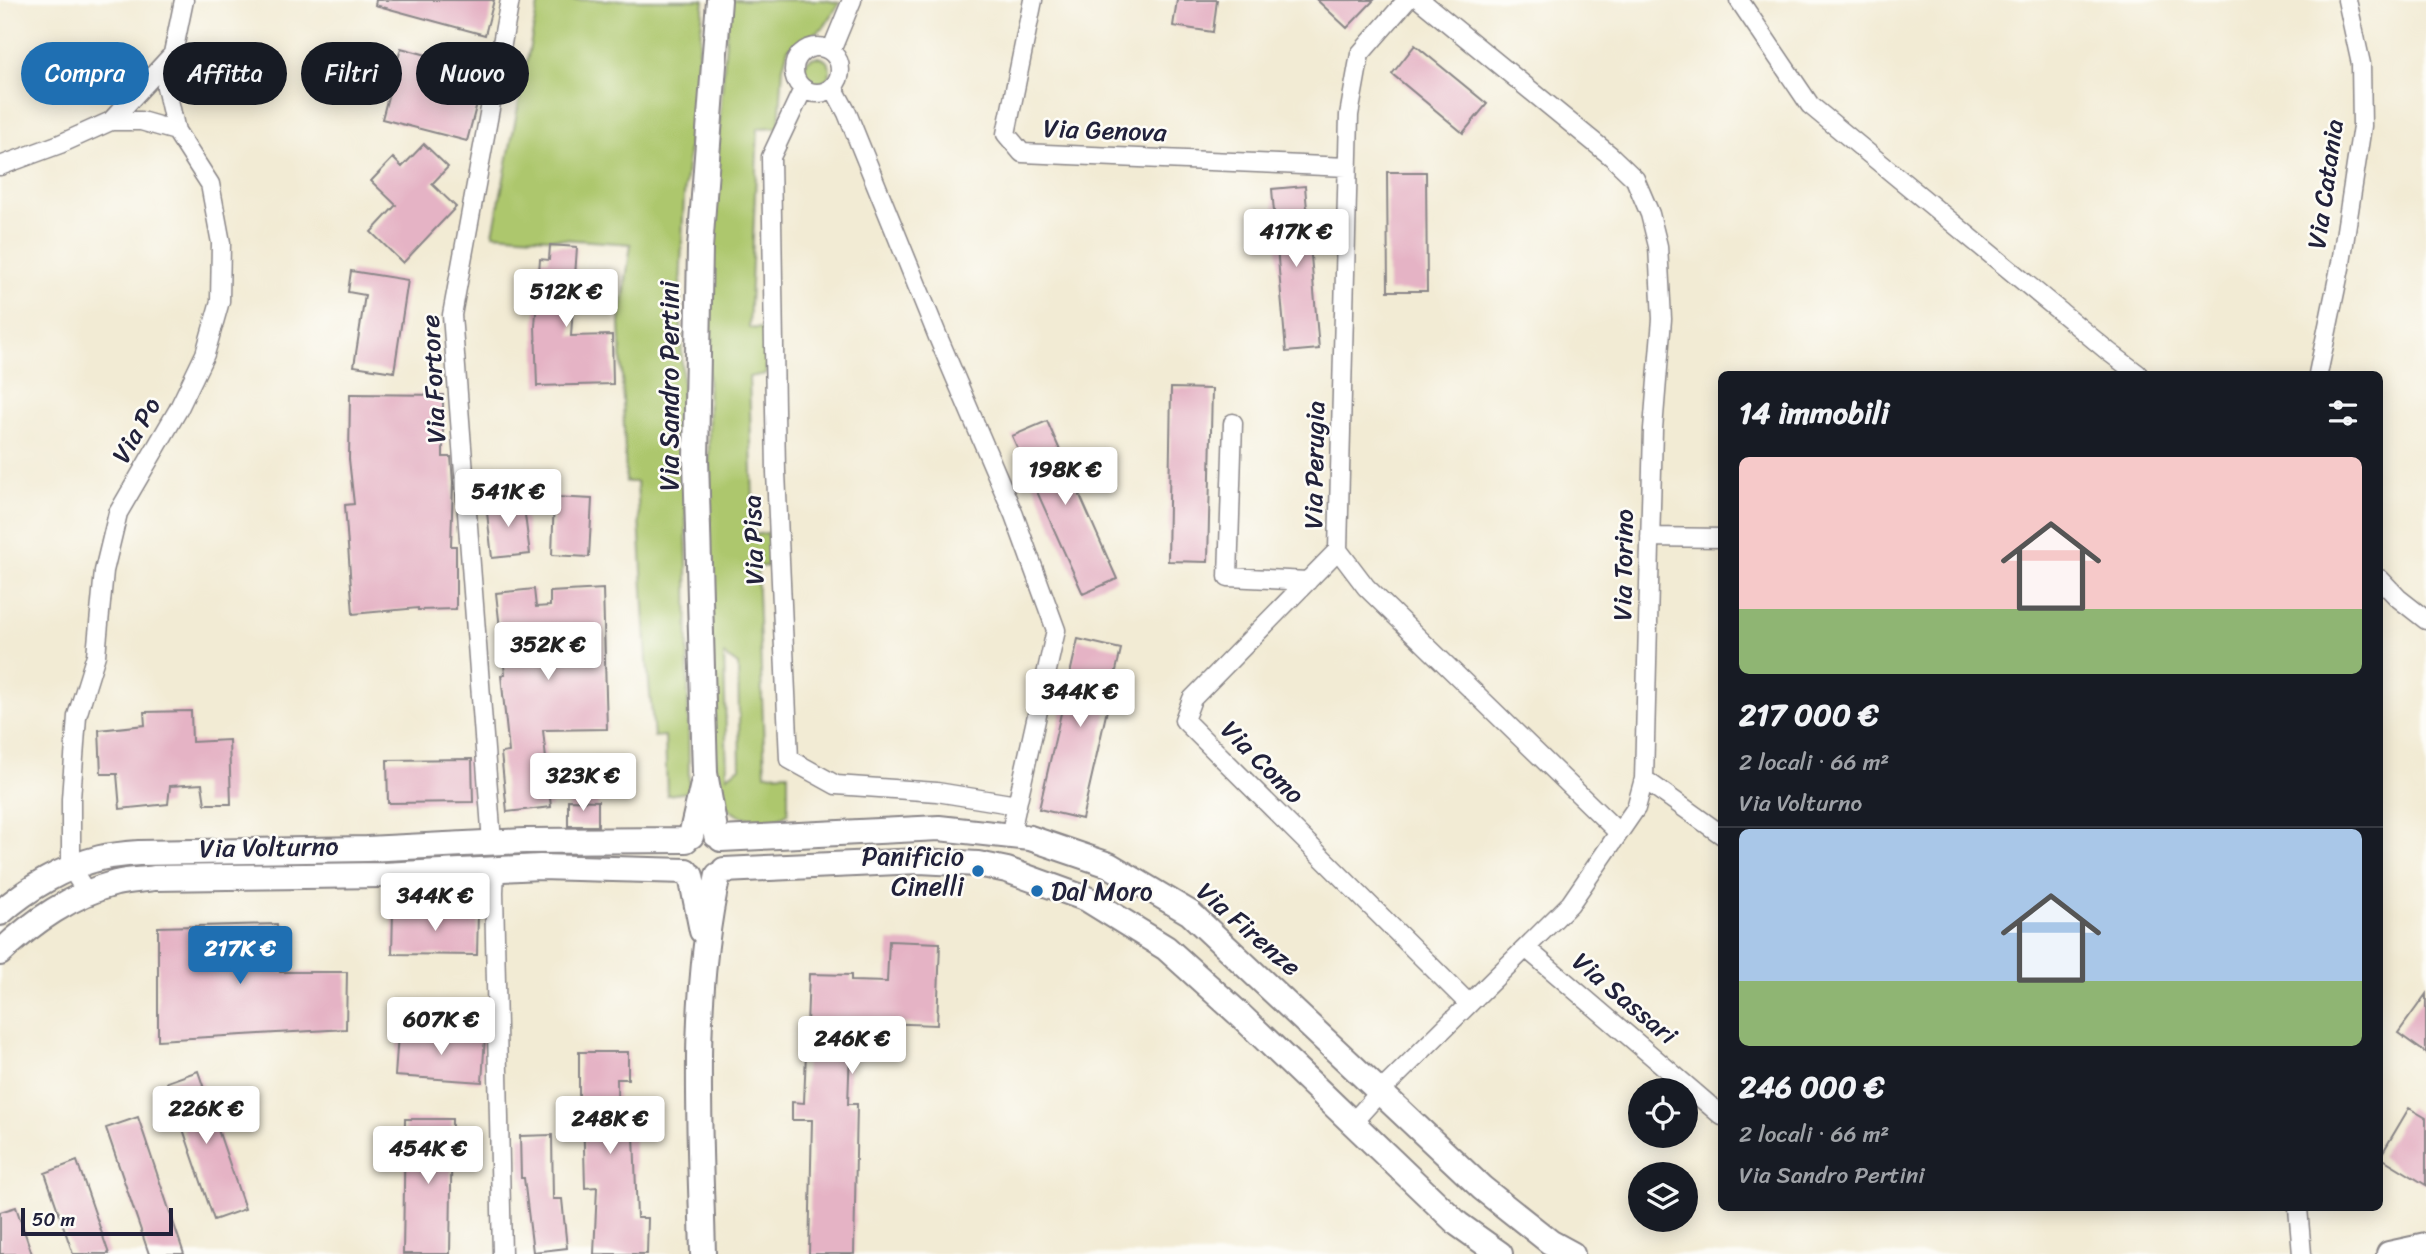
<!DOCTYPE html>
<html lang="it">
<meta charset="utf-8">
<style>
:root{--surface:#171b24;--page:#20242c;--text:#f1f3f6;--muted:#9ea1a6;--line:#363941;--accent:#1f6fb2}
body{margin:0;font-family:Sriracha,sans-serif;background:var(--page);color:var(--text);height:100vh;display:flex;flex-direction:column;font-size:26px;white-space:nowrap}
*{box-sizing:border-box;margin:0}
p{font-size:23px;color:var(--muted)}
.icon{flex:none;width:38px;height:38px;fill:none;stroke:currentColor;stroke-width:2;stroke-linecap:round;stroke-linejoin:round}
.map{position:relative;flex:1;overflow:hidden}
.panel{position:absolute;left:1718px;top:371px;width:665px;height:840px;display:flex;flex-direction:column;background:var(--surface);border-radius:10px;box-shadow:0 4px 18px #0003}
.panel>*{flex:none}
.guide{position:absolute;left:21px;top:42px;width:665px;height:63px;display:flex;gap:14px}
.controls{position:absolute;left:1628px;top:1078px;display:grid;gap:14px}
.controls a{display:grid;place-items:center;width:70px;height:70px;border-radius:50%;background:var(--surface);box-shadow:0 4px 18px #0003;font-size:35px}
.scale{position:absolute;left:21px;bottom:18px;width:152px;box-sizing:border-box;padding-left:7px;border:4px solid #22223b;border-top:0;font-size:19px;line-height:24px;white-space:nowrap;color:#22223b;-webkit-text-stroke:5px #fdfcf7;paint-order:stroke}
.price{position:absolute;translate:-50% -60px;padding:0 16px;border-radius:7px;background:#fff;color:#222;font-size:23px;line-height:46px;filter:drop-shadow(0 2px 4px #0008)}
.price::after{content:'';position:absolute;left:50%;top:42px;width:21px;height:16px;margin-left:-10px;background:inherit;clip-path:polygon(0 0,100% 0,50% 100%)}
.price.active{background:var(--accent);color:#fff}
ul{padding:0;list-style:none}
li{display:grid;align-content:center;gap:14px;height:371px;padding:0 21px}
li+li{border-top:2px solid var(--line)}
li span{display:grid;place-items:center;height:217px;border-radius:10px;color:#555}
li>.icon{margin-inline-start:auto}
span .icon{width:126px;height:126px;fill:#fffc;stroke-width:1}
li b{font-size:30px}
h2{display:flex;justify-content:space-between;align-items:center;height:84px;padding:0 21px;font-size:30px}
.chip{padding:0 24px;border-radius:32px;background:var(--surface);box-shadow:0 4px 18px #0003;font-size:24px;line-height:63px}
.chip.active{background:var(--accent);color:#fff}
.map>svg:first-child{display:block}
.green{fill:#adc76d;stroke:#687454;stroke-width:2;fill-rule:evenodd}
.building{fill:#e5b3c5}
.lines{fill:none;stroke-linecap:round;stroke-linejoin:round}
.street-casing{stroke:#8a8688;stroke-width:21}
.secondary-casing{stroke:#8a8688;stroke-width:28}
.street{stroke:#fff;stroke-width:18}
.secondary{stroke:#fff;stroke-width:24}
.poi-dot{fill:#1f6fb2;stroke:#fdfcf7;stroke-width:2.5}
.labels{text-anchor:middle;dominant-baseline:central;stroke-width:5;stroke-linejoin:round;paint-order:stroke}
.street-label{font-size:26px;fill:#22223b;stroke:#fdfcf7}
.poi-label{font-size:26px;fill:#22223b;stroke:#fdfcf7;text-anchor:end}
</style>
<div class="map">
<svg width="2426" height="1254" viewBox="0 0 2426 1254">
<rect width="100%" height="100%" fill="#fdfcf7"/>
<filter id="ink" filterUnits="userSpaceOnUse"><feTurbulence type="fractalNoise" baseFrequency=".0143" numOctaves="2"/><feDisplacementMap in="SourceGraphic" scale="14" xChannelSelector="R" yChannelSelector="G"/><feConvolveMatrix kernelMatrix="1 2 1 2 8 2 1 2 1" color-interpolation-filters="sRGB"/></filter>
<filter id="wash" filterUnits="userSpaceOnUse"><feTurbulence type="fractalNoise" baseFrequency=".00686" numOctaves="4" result="noise"/><feDisplacementMap in="SourceGraphic" scale="28" xChannelSelector="R" yChannelSelector="G"/><feGaussianBlur stdDeviation="1.57" result="paint"/><feColorMatrix in="noise" values="0 0 0 0 0 0 0 0 0 0 0 0 0 0 0 0 0 1.4 0 .05"/><feComposite in="paint" operator="in"/></filter>
<g filter="url(#wash)">
<rect width="100%" height="100%" fill="#f2ebd4"/>
<path class="green" d="M 539,0 L 704,0 L 684,196 L 680,289 L 687,560 L 689,792 L 667,795 L 665,736 L 654,737 L 647,661 L 637,482 L 626,482 L 620,322 L 631,244 L 493,234 Z
M 729,0 L 824,0 L 840,3 L 824,27 L 788,49 L 783,67 L 779,127 L 758,128 L 749,328 L 766,329 L 766,374 L 749,377 L 754,535 L 773,532 L 776,565 L 757,567 L 765,774 L 788,773 L 788,813 C 774,824 742,821 729,809 L 720,810 L 713,796 L 707,284 ZM 724,655 L 738,665 L 740,767 L 727,776 Z
M804 70a13 13 0 1 1 26 0a13 13 0 1 1-26 0Z"/>
<g id="blocks">
<path class="building" d="M 376,0 L 494,0 L 485,35 L 375,5 Z
M 1177,0 L 1217,0 L 1213,32 L 1173,26 Z
M 1317,0 L 1374,0 L 1347,28 Z
M 1415,45 L 1487,104 L 1463,133 L 1392,74 Z
M 401,48 L 434,57 L 428,78 L 480,92 L 467,141 L 382,119 Z
M 424,144 L 448,167 L 432,184 L 456,207 L 403,263 L 371,232 L 396,205 L 371,181 L 393,158 L 402,167 Z
M 1387,172 L 1426,172 L 1427,291 L 1388,291 Z
M 1305,186 L 1319,349 L 1286,352 L 1272,189 Z
M 550,245 L 577,247 L 571,336 L 612,335 L 613,384 L 537,386 L 535,326 L 540,259 L 549,260 Z
M 351,271 L 408,280 L 394,372 L 354,366 L 365,295 L 348,292 Z
M 1171,388 L 1212,389 L 1208,562 L 1168,561 Z
M 350,394 L 443,395 L 443,457 L 451,457 L 453,482 L 451,546 L 456,546 L 456,609 L 418,610 L 418,608 L 353,614 L 345,505 L 354,504 L 349,459 Z
M 1047,421 L 1117,579 L 1083,594 L 1012,436 Z
M 554,497 L 592,499 L 589,557 L 552,555 Z
M 523,499 L 530,554 L 492,558 L 486,503 Z
M 534,589 L 536,607 L 550,606 L 550,592 L 603,589 L 607,729 L 543,730 L 551,807 L 507,812 L 501,753 L 509,752 L 501,675 L 505,674 L 496,593 Z
M 1078,639 L 1121,649 L 1082,819 L 1039,809 Z
M 191,711 L 192,742 L 229,740 L 231,804 L 205,804 L 202,784 L 170,786 L 168,804 L 120,809 L 117,774 L 101,774 L 99,730 L 145,725 L 144,712 Z
M 472,759 L 473,802 L 388,803 L 387,760 Z
M 568,800 L 598,801 L 598,826 L 568,826 Z
M 393,911 L 478,912 L 477,955 L 392,954 Z
M 277,924 L 280,972 L 347,972 L 346,1029 L 158,1040 L 158,927 Z
M 889,941 L 940,943 L 937,1025 L 851,1022 L 848,1104 L 857,1104 L 854,1254 L 809,1254 L 812,1120 L 792,1120 L 792,1102 L 804,1103 L 809,974 L 851,975 L 851,981 L 887,982 Z
M 2426,994 L 2426,1053 L 2398,1033 Z
M 431,1032 L 485,1036 L 482,1082 L 395,1076 L 398,1034 L 431,1036 Z
M 579,1052 L 628,1052 L 628,1079 L 617,1079 L 618,1135 L 634,1134 L 637,1218 L 648,1218 L 647,1254 L 594,1254 L 597,1187 L 585,1188 L 583,1108 L 579,1108 Z
M 198,1071 L 245,1209 L 214,1220 L 167,1082 Z
M 2409,1108 L 2426,1118 L 2426,1185 L 2380,1157 Z
M 138,1117 L 184,1254 L 149,1254 L 106,1128 Z
M 405,1119 L 452,1119 L 450,1254 L 403,1254 Z
M 552,1135 L 553,1199 L 562,1199 L 567,1248 L 533,1252 L 524,1178 L 521,1178 L 520,1136 Z
M 77,1161 L 109,1254 L 73,1254 L 45,1173 Z
M 16,1207 L 32,1254 L 0,1254 L 0,1212 Z"/>
</g>
</g>
<g filter="url(#ink)">
<use href="#blocks" fill-opacity="0" stroke="#8a8688" stroke-width="2"/>
<g class="lines">
<defs>
<path id="street" d="M 1033,0 L 1006,134 L 1022,153 L 1347,167
M 1407,0 L 1360,54 L 1349,115 L 1338,550 L 1366,587 L 1619,833
M 1739,0 L 1810,105 L 2109,352 L 2138,374
M794 70a23 23 0 1 1 46 0a23 23 0 1 1-46 0Z
M 831,51 L 852,0
M 833,87 L 847,113 L 938,337 L 1014,515 L 1056,630 L 1010,836
M 803,89 L 771,157 L 776,472 L 789,759 L 836,785 L 937,792 L 1017,805
M 111,121 L 172,55
M 0,166 L 60,144 L 111,121 L 141,121 L 176,131
M 2318,374 L 2341,263 L 2362,126 L 2361,64 L 2347,0
M 1233,423 L 1228,577 L 1308,581
M 1650,537 L 1722,538
M 1338,550 L 1192,699 L 1184,720 L 1469,1004
M 2380,579 L 2398,598 L 2426,620
M 1644,779 L 1722,835
M 492,842 L 452,315 L 510,0
M 495,869 L 494,892 L 502,1254
M 87,893 L 71,868 L 71,799 L 77,716 L 96,655 L 104,571 L 118,513 L 178,410 L 205,354 L 220,301 L 221,243 L 210,184 L 176,131 L 166,87 L 184,0
M 1526,948 L 1722,1116
M 1351,1124 L 1381,1091 L 1570,904 L 1636,808 L 1644,779 L 1653,429 L 1662,319 L 1658,246 L 1650,214 L 1635,179 L 1611,156 L 1420,0
M 2298,1208 L 2302,1254"/>
<path id="secondary" d="M 716,835 L 705,773 L 696,459 L 700,248 L 719,0
M 691,836 L 703,784
M 721,839 L 939,828 L 1030,838 L 1109,865 L 1190,913 L 1482,1188 L 1550,1242 L 1572,1254
M 724,870 L 919,861 L 978,864 L 1007,870 L 1087,899 L 1166,948 L 1238,1013 L 1458,1224 L 1500,1254
M 691,876 L 702,931
M 0,913 C 28,888 64,867 100,858 C 113,855 126,854 139,853 L 367,849 L 525,841 L 686,840
M 0,953 C 32,922 73,894 116,883 C 129,880 142,880 154,878 L 383,875 L 540,867 L 686,871
M 703,1254 C 700,1128 690,999 718,875
M 2389,1254 L 2426,1246"/>
</defs>
<use href="#street" class="street-casing"/>
<use href="#secondary" class="secondary-casing"/>
<use href="#street" class="street"/>
<use href="#secondary" class="secondary"/>
</g>
</g>
<g class="poi-dot">
<circle cx="978" cy="871" r="7"/>
<circle cx="1037" cy="891" r="7"/>
</g>
<g class="labels">
<g class="street-label">
<text transform="translate(1105 130) rotate(2)">Via Genova</text>
<text transform="translate(2325 184) rotate(-82)">Via Catania</text>
<text transform="translate(433 379) rotate(-93)">Via Fortore</text>
<text transform="translate(669 386) rotate(-90)">Via Sandro Pertini</text>
<text transform="translate(136 430) rotate(-60)">Via Po</text>
<text transform="translate(1314 465) rotate(-89)">Via Perugia</text>
<text transform="translate(753 540) rotate(-92)">Via Pisa</text>
<text transform="translate(1623 565) rotate(-89)">Via Torino</text>
<text transform="translate(1263 762) rotate(45)">Via Como</text>
<text transform="translate(269 847) rotate(-1)">Via Volturno</text>
<text transform="translate(1249 929) rotate(41)">Via Firenze</text>
<text transform="translate(1625 998) rotate(40)">Via Sassari</text>
</g>
<g class="poi-label">
<text x="964" y="856">Panificio<tspan x="964" dy="30">Cinelli</tspan></text>
<text x="1051" y="891" text-anchor="start">Dal Moro</text>
</g>
</g>
</svg>
<div class="controls">
<a><svg class="icon" aria-label="locate" viewBox="0 0 24 24"><circle cx="12" cy="12" r="6"/><path d="M12 2v4M12 18v4M2 12h4M18 12h4"/></svg></a>
<a><svg class="icon" aria-label="layers" viewBox="0 0 24 24"><path d="M12 4l9 5-9 5-9-5zM3 14l9 5 9-5"/></svg></a>
</div>
<div class="scale">50 m</div>
<b class="price" style="left:1296px;top:269px">417K €</b>
<b class="price" style="left:566px;top:329px">512K €</b>
<b class="price" style="left:1065px;top:507px">198K €</b>
<b class="price" style="left:508px;top:529px">541K €</b>
<b class="price" style="left:548px;top:682px">352K €</b>
<b class="price" style="left:1080px;top:729px">344K €</b>
<b class="price" style="left:583px;top:813px">323K €</b>
<b class="price" style="left:435px;top:933px">344K €</b>
<b class="price active" style="left:240px;top:986px">217K €</b>
<b class="price" style="left:441px;top:1057px">607K €</b>
<b class="price" style="left:852px;top:1076px">246K €</b>
<b class="price" style="left:206px;top:1146px">226K €</b>
<b class="price" style="left:610px;top:1156px">248K €</b>
<b class="price" style="left:428px;top:1186px">454K €</b>
<div class="guide">
<a class="chip active">Compra</a>
<a class="chip">Affitta</a>
<a class="chip">Filtri</a>
<a class="chip">Nuovo</a>
</div>
<section class="panel">
<h2>14 immobili<svg class="icon" aria-label="filters" viewBox="0 0 24 24"><path d="M4 7h16M4 17h16"/><circle cx="9" cy="7" r="2"/><circle cx="15" cy="17" r="2"/></svg></h2>
<ul>
<li><span style="background:linear-gradient(#f6c9c9 70%,#8fb573 0)"><svg class="icon" aria-label="home" viewBox="0 0 24 24"><path d="M3 11l9-7 9 7M6 9v11h12V9"/></svg></span><div><b>217 000 €</b><p>2 locali · 66 m²</p><p>Via Volturno</p></div></li>
<li><span style="background:linear-gradient(#a9c7e8 70%,#8fb573 0)"><svg class="icon" aria-label="home" viewBox="0 0 24 24"><path d="M3 11l9-7 9 7M6 9v11h12V9"/></svg></span><div><b>246 000 €</b><p>2 locali · 66 m²</p><p>Via Sandro Pertini</p></div></li>
</ul>
</section>
</div>
